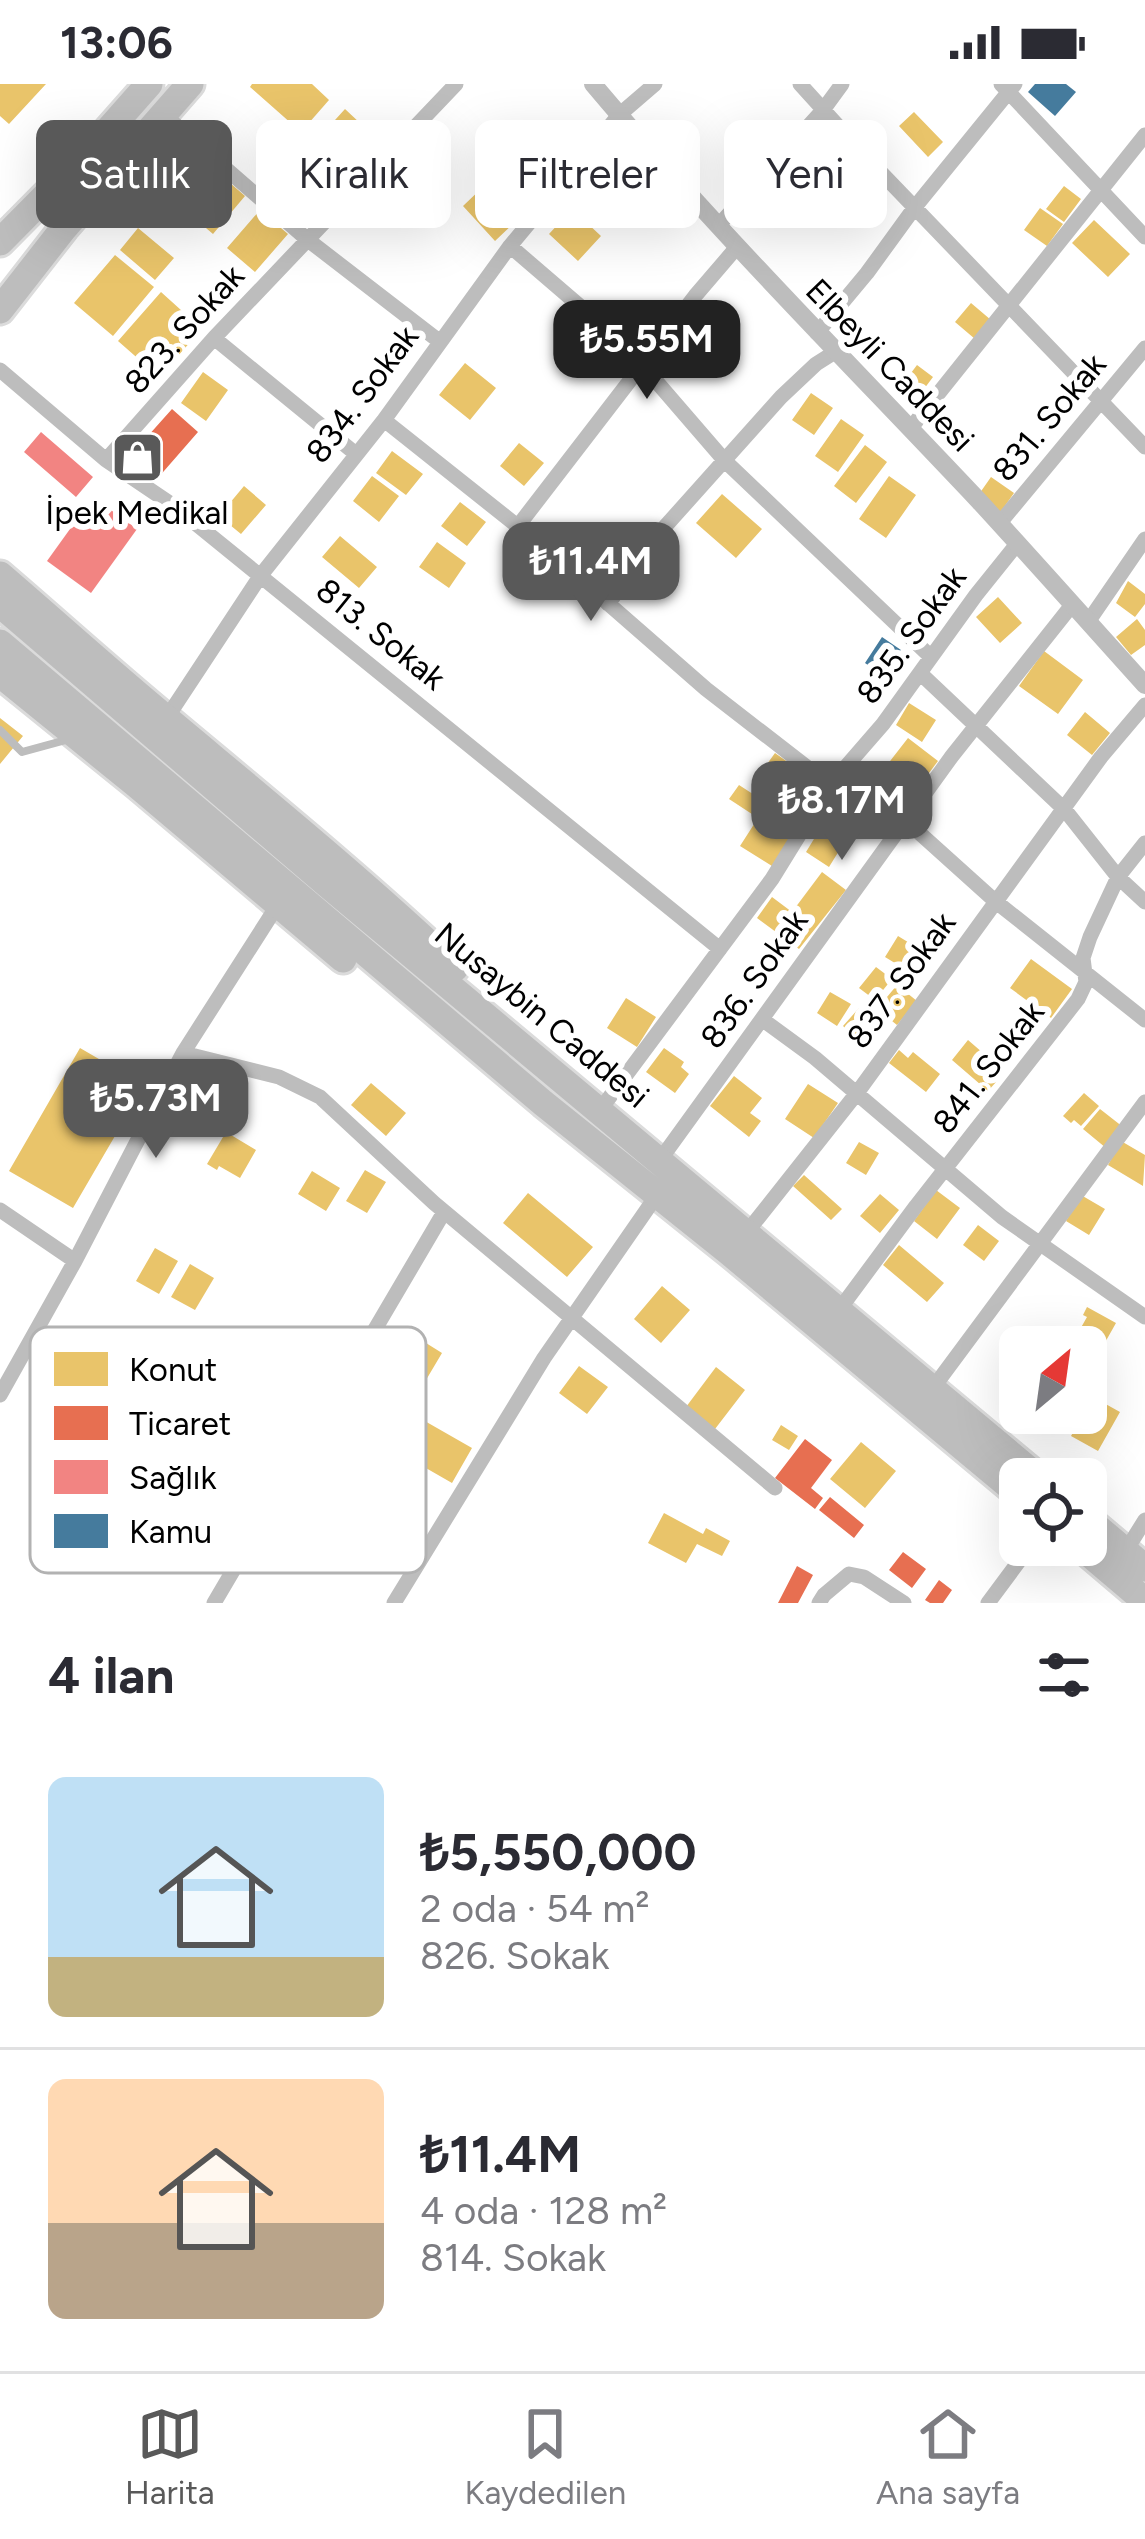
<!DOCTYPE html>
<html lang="tr">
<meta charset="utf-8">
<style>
:root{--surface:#fff;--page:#f7f7f7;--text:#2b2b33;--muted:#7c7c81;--line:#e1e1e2;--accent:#595959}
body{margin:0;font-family:Figtree,sans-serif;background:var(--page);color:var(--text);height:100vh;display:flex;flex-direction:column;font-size:45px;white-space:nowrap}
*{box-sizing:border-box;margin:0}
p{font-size:39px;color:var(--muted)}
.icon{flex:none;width:66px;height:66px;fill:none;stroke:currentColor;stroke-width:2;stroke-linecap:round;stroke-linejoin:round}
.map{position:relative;height:1519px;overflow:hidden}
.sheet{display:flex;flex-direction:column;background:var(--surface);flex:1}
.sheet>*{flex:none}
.hud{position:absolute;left:36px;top:36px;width:1074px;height:108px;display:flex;gap:24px}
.needle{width:78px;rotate:29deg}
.controls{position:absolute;left:999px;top:1242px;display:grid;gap:24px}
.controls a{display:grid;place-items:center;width:108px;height:108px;border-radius:18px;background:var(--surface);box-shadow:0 12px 48px #0002;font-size:60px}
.price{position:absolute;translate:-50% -102px;padding:0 27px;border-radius:24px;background:var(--accent);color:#fff;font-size:39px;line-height:78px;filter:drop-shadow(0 3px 6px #0008)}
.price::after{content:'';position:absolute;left:50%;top:72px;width:36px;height:27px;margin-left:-18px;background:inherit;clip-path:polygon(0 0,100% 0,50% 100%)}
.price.on{background:#222;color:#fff}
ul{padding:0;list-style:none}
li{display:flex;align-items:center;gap:36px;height:300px;padding:0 48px}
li+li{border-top:3px solid var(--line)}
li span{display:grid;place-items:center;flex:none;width:336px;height:240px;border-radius:18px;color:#555}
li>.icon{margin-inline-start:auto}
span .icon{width:144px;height:144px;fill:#fffc;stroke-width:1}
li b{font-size:51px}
h2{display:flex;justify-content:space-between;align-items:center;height:144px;padding:0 48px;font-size:51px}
.chip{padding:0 42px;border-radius:18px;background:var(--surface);box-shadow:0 12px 48px #0002;font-size:42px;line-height:108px}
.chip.on{background:var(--accent);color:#fff}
.status{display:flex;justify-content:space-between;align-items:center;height:84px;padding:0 60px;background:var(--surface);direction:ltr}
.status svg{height:33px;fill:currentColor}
.menu{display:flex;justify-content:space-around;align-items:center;height:168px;border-top:3px solid var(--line);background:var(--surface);font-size:33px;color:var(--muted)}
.menu a{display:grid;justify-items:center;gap:6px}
.menu .on{color:var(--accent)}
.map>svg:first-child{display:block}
.homes{fill:#e9c46a}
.shops{fill:#e76f51}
.health{fill:#f28482}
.public{fill:#457b9d}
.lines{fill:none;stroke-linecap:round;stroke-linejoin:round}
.trunk-casing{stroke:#dbdbdb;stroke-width:33}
.service{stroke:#bdbdbd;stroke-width:8}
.minor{stroke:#bdbdbd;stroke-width:15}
.tertiary{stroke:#bdbdbd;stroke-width:18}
.trunk{stroke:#bdbdbd;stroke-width:27}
.labels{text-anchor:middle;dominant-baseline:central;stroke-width:12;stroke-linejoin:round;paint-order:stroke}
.street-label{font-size:33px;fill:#000;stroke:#fff}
.poi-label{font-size:33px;fill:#000;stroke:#fff}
.key{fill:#fff;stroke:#b2b2b2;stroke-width:3}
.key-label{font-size:33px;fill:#000}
</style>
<div class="status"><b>13:06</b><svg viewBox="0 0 49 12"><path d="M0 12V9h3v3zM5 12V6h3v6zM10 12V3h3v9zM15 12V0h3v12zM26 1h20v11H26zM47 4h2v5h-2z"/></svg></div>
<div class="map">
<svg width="1145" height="1519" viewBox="0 0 1145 1519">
<rect width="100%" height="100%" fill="#fff"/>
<path class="homes" d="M 0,0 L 46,0 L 9,40 L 0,32 Z
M 252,0 L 312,0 L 329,16 L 301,48 L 250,3 Z
M 345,25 L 377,55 L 346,87 L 315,58 Z
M 914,28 L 943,58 L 928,73 L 899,42 Z
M 199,72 L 245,112 L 213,150 L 166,110 Z
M 509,78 L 542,112 L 495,157 L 463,122 Z
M 1064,102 L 1081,115 L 1064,138 L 1046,125 Z
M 1040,124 L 1063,140 L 1047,162 L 1024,146 Z
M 572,125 L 601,152 L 578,177 L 549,150 Z
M 260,126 L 288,150 L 255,188 L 227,164 Z
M 1094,136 L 1130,170 L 1108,193 L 1072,159 Z
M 138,144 L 174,174 L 155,196 L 120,166 Z
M 115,171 L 154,203 L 113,252 L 74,219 Z
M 161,208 L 202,245 L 159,293 L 118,257 Z
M 971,219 L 991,236 L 975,255 L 955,238 Z
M 465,279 L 496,304 L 470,336 L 439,311 Z
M 917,281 L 933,293 L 918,313 L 902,301 Z
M 203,288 L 228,306 L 206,337 L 181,319 Z
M 811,309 L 833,324 L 814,351 L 792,336 Z
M 841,335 L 864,351 L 838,388 L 815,372 Z
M 519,359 L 544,379 L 524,402 L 500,382 Z
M 865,361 L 887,378 L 856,419 L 834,402 Z
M 392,367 L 423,390 L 406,411 L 376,389 Z
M 372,392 L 399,412 L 379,438 L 353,417 Z
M 889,392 L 916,411 L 886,454 L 859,435 Z
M 991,393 L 1014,409 L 1000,429 L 977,413 Z
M 244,402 L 266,421 L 241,450 L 219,432 Z
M 722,410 L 762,445 L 736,474 L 696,439 Z
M 460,418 L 486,438 L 467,462 L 441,442 Z
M 340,452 L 377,483 L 359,504 L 322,473 Z
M 437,458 L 466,479 L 449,504 L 419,483 Z
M 1128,497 L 1145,510 L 1145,520 L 1135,533 L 1116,519 Z
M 998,513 L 1022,539 L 1000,559 L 976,533 Z
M 1137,535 L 1145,546 L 1145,561 L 1131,571 L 1116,553 Z
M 1044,567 L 1083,596 L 1058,630 L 1019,602 Z
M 909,619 L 936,636 L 922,658 L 896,641 Z
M 1085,628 L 1110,649 L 1092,671 L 1067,651 Z
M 0,634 L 23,652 L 0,680 Z
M 908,654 L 938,677 L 911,713 L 880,690 Z
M 775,669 L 813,696 L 801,714 L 762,687 Z
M 739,701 L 799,740 L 772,782 L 740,762 L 758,734 L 729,715 Z
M 836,719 L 860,733 L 829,783 L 806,768 Z
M 822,788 L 846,806 L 799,865 L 757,834 L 772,813 L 792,828 Z
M 898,852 L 916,863 L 903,884 L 885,873 Z
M 1031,875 L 1072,905 L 1051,934 L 1010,904 Z
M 876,883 L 892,895 L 875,916 L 859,904 Z
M 897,901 L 917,917 L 897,941 L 877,925 Z
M 830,908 L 851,920 L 837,942 L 817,929 Z
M 626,914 L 656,933 L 637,963 L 607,944 Z
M 859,924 L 876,939 L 859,957 L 843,942 Z
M 968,956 L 1005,988 L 988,1007 L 952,976 Z
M 80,964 L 111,982 L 113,977 L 147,997 L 73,1124 L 9,1087 Z
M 664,964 L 684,978 L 681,983 L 689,990 L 675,1009 L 646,988 Z
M 899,966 L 908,974 L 913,968 L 940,990 L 926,1008 L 889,979 Z
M 734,992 L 762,1014 L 750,1029 L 761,1037 L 749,1053 L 710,1022 Z
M 371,999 L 406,1029 L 386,1052 L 351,1021 Z
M 808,1000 L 838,1019 L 814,1054 L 785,1035 Z
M 1084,1009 L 1099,1022 L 1081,1042 L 1074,1036 L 1071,1039 L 1063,1032 Z
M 1100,1025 L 1123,1043 L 1106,1064 L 1083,1045 Z
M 226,1048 L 256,1066 L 240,1094 L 219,1082 L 217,1086 L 207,1080 Z
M 1121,1057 L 1145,1071 L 1143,1102 L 1108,1081 Z
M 859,1058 L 879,1069 L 866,1091 L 846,1079 Z
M 365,1086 L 386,1098 L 367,1129 L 346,1117 Z
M 312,1087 L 340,1104 L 326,1127 L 298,1110 Z
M 804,1091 L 842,1125 L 831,1136 L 793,1102 Z
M 936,1106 L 960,1124 L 937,1155 L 914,1137 Z
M 528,1109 L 593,1163 L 567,1193 L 503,1139 Z
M 880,1110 L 899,1126 L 880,1149 L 860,1132 Z
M 1081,1111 L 1105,1125 L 1089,1151 L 1066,1137 Z
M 978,1141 L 999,1157 L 984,1177 L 963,1161 Z
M 899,1161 L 944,1199 L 927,1218 L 883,1181 Z
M 155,1164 L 178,1177 L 159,1210 L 136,1197 Z
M 190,1180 L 214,1194 L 195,1226 L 171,1213 Z
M 662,1202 L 690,1226 L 661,1259 L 634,1235 Z
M 1087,1223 L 1116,1239 L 1094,1278 L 1086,1273 L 1086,1263 L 1070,1263 L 1087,1233 L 1083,1231 Z
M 410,1249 L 442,1269 L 426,1296 L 393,1276 Z
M 579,1282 L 608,1303 L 587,1330 L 559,1309 Z
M 716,1283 L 745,1306 L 715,1345 L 686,1323 Z
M 1093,1313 L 1120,1328 L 1098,1367 L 1071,1352 Z
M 423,1336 L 472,1364 L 452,1399 L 398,1368 L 404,1359 L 408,1362 Z
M 781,1341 L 798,1352 L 789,1366 L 772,1356 Z
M 861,1358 L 896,1387 L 865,1424 L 830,1395 Z
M 664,1429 L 703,1450 L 706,1444 L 730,1457 L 722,1472 L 697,1460 L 686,1479 L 648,1459 Z"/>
<path class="shops" d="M 172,325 L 198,348 L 157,395 L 130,372 Z
M 805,1355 L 832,1376 L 811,1404 L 823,1414 L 815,1425 L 775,1394 Z
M 830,1413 L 864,1441 L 854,1454 L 819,1426 Z
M 903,1468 L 926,1485 L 912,1504 L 889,1486 Z
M 797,1482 L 813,1491 L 798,1519 L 778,1519 Z
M 939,1496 L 952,1506 L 943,1519 L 930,1519 L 925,1516 Z"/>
<path class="health" d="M 41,348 L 93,393 L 76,413 L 24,368 Z
M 93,413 L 137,445 L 91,509 L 47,477 Z"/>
<path class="public" d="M 1035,0 L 1066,0 L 1076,8 L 1055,32 L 1028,8 Z
M 882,553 L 901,566 L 884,592 L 865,579 Z"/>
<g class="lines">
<defs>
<path id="trunk" d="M 0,158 L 89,68 L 149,0
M 0,226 L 64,144 L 190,0
M 0,491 C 56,539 111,589 168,636 C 266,718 363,797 455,884
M 0,520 L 327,800 L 1040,1395
M 0,559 L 543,1019 L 729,1168 L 1020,1411
M 0,590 L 137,701 L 343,875
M 1086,1434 L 1145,1484
M 1079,1461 L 1145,1517"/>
</defs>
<use href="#trunk" class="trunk-casing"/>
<path class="service" d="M 0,646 L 22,668 L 66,656"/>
<path class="minor" d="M 800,0 L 867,74 L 1145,363
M 1001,0 L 1145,153
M 163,30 L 308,156 L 439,257
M 718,142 L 823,26 L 842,0
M 510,162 L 624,260 L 725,377 L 931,573
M 817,249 L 867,189 L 915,123 L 1015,0
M 214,254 L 356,370
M 0,286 L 106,376 L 174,422 L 720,865
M 384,336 L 540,460 L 706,605 L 830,701
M 910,345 L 1145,51
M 106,376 L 214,254 L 456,0
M 999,440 L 1145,264
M 518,442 L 695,212 L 737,163
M 608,520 L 662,446 L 781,313 L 816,280 L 835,268
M 1088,538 L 1145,455
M 920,589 L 1065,726 L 1118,793 L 1145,818
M 166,635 L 261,491 L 384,336 L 510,162 L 619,31 L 655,0
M 905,736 L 995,817 L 1145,936
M 763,936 L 815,974 L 1002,1133 L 1145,1233
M 183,969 L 279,993 L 320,1013 L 434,1119 L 775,1404
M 600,1026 L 772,795 L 830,701 L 883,640 L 976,511 L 1017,460
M 660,1076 L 952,672 L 1072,521
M 0,1126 L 75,1177
M 747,1148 L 857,1009 L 1101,673 L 1145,621
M 839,1226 L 916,1122 L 1078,915 L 1086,898 L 1083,874 L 1090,853 L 1118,793 L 1145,759
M 933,1304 L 1145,1018
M 0,1311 L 75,1177 L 183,969 L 277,822
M 1125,1468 L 1145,1436
M 214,1519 L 444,1128
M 394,1519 L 544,1274 L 657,1111
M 819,1519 L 824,1511 L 849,1490 L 864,1493 L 904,1519
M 988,1519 L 1031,1461"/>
<path class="tertiary" d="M 593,0 C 715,145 849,279 979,417 C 1035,478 1090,540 1145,601"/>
<use href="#trunk" class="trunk"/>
</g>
<defs>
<symbol id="shop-square" viewBox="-11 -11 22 22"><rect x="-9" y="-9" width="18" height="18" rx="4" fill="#595959" stroke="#fff"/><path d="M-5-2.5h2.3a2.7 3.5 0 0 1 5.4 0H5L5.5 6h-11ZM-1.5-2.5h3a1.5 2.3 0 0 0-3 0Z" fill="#fff"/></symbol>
</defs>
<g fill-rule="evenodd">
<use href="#shop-square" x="108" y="344" width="59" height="59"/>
</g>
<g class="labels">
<g class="street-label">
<text transform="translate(184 245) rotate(-48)">823. Sokak</text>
<text transform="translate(890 281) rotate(46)">Elbeyli Caddesi</text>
<text transform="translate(362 310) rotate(-53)">834. Sokak</text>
<text transform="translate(1049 333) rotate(-50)">831. Sokak</text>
<text transform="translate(381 550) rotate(39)">813. Sokak</text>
<text transform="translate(911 551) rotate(-54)">835. Sokak</text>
<text transform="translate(754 895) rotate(-55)">836. Sokak</text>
<text transform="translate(901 896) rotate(-54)">837. Sokak</text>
<text transform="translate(542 931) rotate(40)">Nusaybin Caddesi</text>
<text transform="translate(988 983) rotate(-52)">841. Sokak</text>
</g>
<g class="poi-label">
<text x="137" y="428">İpek Medikal</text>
</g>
</g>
<rect x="30" y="1243" width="396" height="246" rx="18" class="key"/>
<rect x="54" y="1268" width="54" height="34" fill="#e9c46a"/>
<rect x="54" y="1322" width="54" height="34" fill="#e76f51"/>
<rect x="54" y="1376" width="54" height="34" fill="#f28482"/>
<rect x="54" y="1430" width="54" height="34" fill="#457b9d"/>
<g class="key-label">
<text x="129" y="1297">Konut</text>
<text x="129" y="1351">Ticaret</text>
<text x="129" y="1405">Sağlık</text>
<text x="129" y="1459">Kamu</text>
</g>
</svg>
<div class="controls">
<a><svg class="needle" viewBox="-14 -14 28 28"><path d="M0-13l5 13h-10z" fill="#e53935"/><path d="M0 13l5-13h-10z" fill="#7c7c81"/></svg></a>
<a><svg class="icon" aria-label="locate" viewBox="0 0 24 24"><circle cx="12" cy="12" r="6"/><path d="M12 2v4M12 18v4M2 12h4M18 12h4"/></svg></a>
</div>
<b class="price on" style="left:647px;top:318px">₺5.55M</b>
<b class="price" style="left:591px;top:540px">₺11.4M</b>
<b class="price" style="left:842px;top:779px">₺8.17M</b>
<b class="price" style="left:156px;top:1077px">₺5.73M</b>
<div class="hud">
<a class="chip on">Satılık</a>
<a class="chip">Kiralık</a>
<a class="chip">Filtreler</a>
<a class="chip">Yeni</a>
</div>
</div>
<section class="sheet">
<h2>4 ilan<svg class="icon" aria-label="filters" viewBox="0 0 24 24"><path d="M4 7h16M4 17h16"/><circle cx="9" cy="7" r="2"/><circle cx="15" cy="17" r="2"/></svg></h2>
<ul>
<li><span style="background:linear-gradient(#bfe0f5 75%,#c2b280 0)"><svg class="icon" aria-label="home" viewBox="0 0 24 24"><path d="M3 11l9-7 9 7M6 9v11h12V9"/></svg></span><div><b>₺5,550,000</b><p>2 oda · 54 m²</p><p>826. Sokak</p></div></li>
<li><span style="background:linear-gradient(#ffd9b3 60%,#b9a48a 0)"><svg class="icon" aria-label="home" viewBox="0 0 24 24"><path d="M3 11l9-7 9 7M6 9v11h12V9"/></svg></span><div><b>₺11.4M</b><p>4 oda · 128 m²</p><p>814. Sokak</p></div></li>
</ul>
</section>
<nav class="menu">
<a class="on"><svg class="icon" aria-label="map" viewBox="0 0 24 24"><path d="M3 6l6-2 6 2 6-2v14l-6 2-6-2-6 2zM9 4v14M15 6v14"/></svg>Harita</a>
<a><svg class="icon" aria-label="saved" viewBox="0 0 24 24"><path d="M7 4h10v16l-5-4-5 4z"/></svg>Kaydedilen</a>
<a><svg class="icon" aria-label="home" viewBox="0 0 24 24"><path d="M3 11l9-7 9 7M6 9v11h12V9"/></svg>Ana sayfa</a>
</nav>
